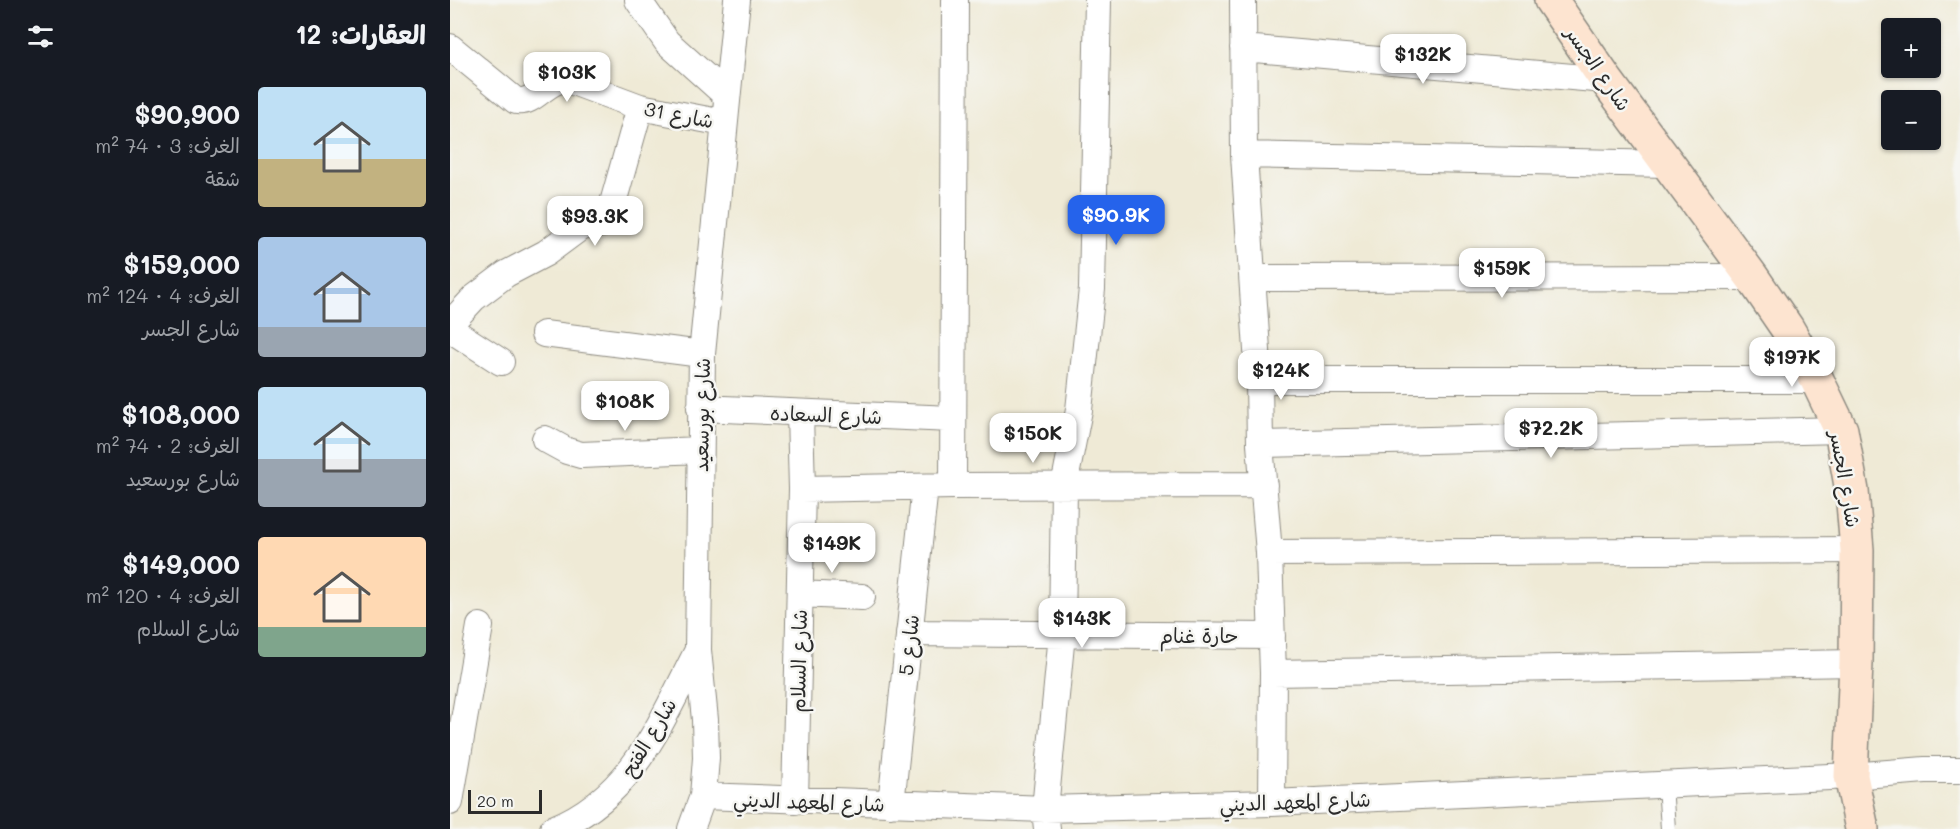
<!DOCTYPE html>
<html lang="ar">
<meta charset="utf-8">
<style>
:root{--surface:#171b24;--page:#242831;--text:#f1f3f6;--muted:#9ea1a6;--accent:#2563eb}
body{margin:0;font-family:Mali,"Playpen Sans Arabic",sans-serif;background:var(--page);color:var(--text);direction:rtl;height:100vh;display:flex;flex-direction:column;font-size:22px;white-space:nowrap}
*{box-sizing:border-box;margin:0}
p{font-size:20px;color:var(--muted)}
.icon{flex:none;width:33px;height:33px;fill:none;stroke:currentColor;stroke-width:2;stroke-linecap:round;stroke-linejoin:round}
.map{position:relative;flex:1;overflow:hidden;direction:ltr}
.details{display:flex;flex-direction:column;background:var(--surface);width:450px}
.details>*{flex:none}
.fabs{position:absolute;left:1431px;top:18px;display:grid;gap:12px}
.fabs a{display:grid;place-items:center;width:60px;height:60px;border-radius:6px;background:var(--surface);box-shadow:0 2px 4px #0004;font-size:30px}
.scale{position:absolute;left:18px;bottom:15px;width:74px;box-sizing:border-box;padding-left:6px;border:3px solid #2b2b2b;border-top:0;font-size:16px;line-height:21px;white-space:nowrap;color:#2b2b2b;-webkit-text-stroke:4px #f6f6f2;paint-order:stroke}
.price{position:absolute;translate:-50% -51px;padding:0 14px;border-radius:12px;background:#fff;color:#222;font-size:20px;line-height:39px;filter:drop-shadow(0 2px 3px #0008)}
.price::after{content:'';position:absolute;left:50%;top:36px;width:18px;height:14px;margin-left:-9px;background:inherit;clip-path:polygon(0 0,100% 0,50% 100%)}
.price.active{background:var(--accent);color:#fff}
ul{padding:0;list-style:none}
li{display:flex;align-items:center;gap:18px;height:150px;padding:0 24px}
li span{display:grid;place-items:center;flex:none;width:168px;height:120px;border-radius:6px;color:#555}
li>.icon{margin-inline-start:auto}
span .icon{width:72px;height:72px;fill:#fffc;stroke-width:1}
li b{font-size:26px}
h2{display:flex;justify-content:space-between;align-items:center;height:72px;padding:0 24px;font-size:26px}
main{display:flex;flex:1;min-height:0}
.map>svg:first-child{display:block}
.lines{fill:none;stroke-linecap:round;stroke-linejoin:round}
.lane-casing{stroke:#8d8a80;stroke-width:16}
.street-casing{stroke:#8d8a80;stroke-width:28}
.secondary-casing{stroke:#8d8a80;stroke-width:36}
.lane{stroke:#fff;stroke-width:14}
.street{stroke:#fff;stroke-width:26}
.secondary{stroke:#fde4d0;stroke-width:33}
.labels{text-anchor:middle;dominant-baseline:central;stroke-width:5;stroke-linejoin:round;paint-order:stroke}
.street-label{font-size:20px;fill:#2b2b2b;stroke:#f6f6f2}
</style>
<main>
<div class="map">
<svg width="1510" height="829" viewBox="0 0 1510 829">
<rect width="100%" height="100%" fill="#f6f6f2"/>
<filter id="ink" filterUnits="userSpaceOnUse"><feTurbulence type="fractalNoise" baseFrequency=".0167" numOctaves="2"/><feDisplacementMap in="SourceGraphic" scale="12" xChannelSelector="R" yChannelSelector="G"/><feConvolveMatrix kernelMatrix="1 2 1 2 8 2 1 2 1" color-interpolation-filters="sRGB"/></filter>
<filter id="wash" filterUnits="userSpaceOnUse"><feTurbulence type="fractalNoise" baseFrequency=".008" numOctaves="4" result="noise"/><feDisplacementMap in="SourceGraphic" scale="24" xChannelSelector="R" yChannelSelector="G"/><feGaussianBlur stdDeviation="1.35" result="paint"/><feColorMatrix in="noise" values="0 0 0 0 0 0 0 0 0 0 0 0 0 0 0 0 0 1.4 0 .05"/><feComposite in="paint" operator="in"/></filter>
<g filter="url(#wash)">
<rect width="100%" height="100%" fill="#efead6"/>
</g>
<g filter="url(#ink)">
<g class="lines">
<defs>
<path id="lane" d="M 1215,785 L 1218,829"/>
<path id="street" d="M 188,0 L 217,42 L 277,96
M 793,0 L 794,155 L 809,380 L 810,444 L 819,553 L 823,673 L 822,803
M 0,47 L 66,101 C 85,104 94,81 115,79 L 190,107 L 274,123
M 793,48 L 1156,80
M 794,155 L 1217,164
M 803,278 L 1302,277
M 0,324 L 24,298 L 56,274 L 96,253 L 131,227 L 152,224 L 159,217 L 190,107
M 0,329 L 51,362
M 94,334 L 252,354
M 809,380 L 1367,380
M 250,408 L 502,419
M 95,439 L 117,451 L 131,455 L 250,450
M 810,444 L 1391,430
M 503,486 L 505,0
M 352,489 L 503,486 L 814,485
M 819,553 L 1407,550
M 350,594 L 412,597
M 459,633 L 822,636
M 823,673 L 1406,663
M 253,796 L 595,809 L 822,803 L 1401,776 L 1475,770 L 1510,770
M 345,801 L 352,489 L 350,414
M 0,802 L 30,626
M 441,804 L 475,487
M 103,829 C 183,797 211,721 248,650
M 241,829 L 253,796 L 256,758 L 255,720 L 248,650 L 252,354 L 287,0
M 597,829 L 595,809 L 612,634 L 614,486 L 629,410 L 642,289 L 648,0"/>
<path id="secondary" d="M 1101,0 L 1156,80 L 1302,277 L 1337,328 L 1367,380 L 1391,430 L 1402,491 L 1407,550 L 1406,663 L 1401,776 L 1412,829"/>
</defs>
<use href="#lane" class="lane-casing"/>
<use href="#street" class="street-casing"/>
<use href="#secondary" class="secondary-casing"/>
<use href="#lane" class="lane"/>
<use href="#street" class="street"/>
<use href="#secondary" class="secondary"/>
</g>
</g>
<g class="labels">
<g class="street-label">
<text transform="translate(1149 68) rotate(55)">شارع الجسر</text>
<text transform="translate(229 114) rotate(11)">شارع 31</text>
<text transform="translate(376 414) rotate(2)">شارع السعاده</text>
<text transform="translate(251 415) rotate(-89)">شارع بورسعيد</text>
<text transform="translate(1396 479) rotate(80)">شارع الجسر</text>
<text x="749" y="635">حارة غنام</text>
<text transform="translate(458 645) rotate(-84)">شارع 5</text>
<text transform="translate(348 661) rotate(-89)">شارع السلام</text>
<text transform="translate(198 737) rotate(-59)">شارع الفتح</text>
<text transform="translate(359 801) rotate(2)">شارع المعهد الديني</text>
<text transform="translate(845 801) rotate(-2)">شارع المعهد الديني</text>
</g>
</g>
</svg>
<div class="fabs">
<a>+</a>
<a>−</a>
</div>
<div class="scale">20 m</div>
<b class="price" style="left:973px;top:85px">$132K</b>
<b class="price" style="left:117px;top:103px">$103K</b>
<b class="price active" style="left:666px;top:246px">$90.9K</b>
<b class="price" style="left:145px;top:247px">$93.3K</b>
<b class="price" style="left:1052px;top:299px">$159K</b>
<b class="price" style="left:1342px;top:388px">$197K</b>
<b class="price" style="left:831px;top:401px">$124K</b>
<b class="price" style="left:175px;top:432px">$108K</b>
<b class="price" style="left:1101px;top:459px">$72.2K</b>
<b class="price" style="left:583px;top:464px">$150K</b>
<b class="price" style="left:382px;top:574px">$149K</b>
<b class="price" style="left:632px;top:649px">$143K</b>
</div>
<section class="details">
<h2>العقارات: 12<svg class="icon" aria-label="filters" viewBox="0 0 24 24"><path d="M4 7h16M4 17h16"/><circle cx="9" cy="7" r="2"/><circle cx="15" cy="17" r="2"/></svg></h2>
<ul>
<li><span style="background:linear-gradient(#bfe0f5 60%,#c2b280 0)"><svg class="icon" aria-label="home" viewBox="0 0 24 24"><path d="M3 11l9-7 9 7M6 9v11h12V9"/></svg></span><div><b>$90,900</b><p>الغرف: 3 · 74 m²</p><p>شقة</p></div></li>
<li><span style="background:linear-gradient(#a9c7e8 75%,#9aa5b1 0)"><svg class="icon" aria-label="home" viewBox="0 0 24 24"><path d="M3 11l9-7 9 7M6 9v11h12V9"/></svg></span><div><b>$159,000</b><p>الغرف: 4 · 124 m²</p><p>شارع الجسر</p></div></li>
<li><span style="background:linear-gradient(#bfe0f5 60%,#9aa5b1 0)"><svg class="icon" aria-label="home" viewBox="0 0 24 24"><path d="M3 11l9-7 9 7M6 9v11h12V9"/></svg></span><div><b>$108,000</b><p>الغرف: 2 · 74 m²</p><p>شارع بورسعيد</p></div></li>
<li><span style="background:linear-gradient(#ffd9b3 75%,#7fa58c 0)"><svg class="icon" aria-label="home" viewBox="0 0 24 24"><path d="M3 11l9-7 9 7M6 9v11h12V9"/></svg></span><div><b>$149,000</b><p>الغرف: 4 · 120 m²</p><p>شارع السلام</p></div></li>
</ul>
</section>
</main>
